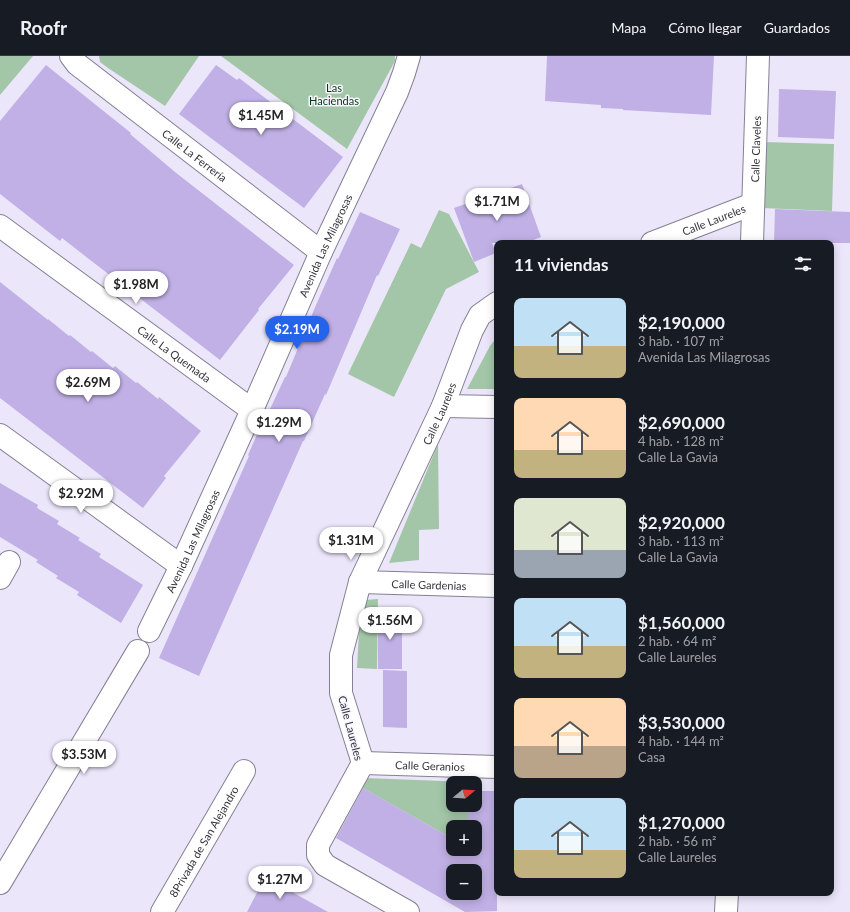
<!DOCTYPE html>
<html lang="es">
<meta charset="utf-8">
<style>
:root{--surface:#171b24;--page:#20242c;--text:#f1f3f6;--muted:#9ea1a6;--line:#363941;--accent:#2563eb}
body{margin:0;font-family:Lato,sans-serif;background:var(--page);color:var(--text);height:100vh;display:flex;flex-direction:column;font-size:15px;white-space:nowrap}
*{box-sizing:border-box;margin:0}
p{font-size:13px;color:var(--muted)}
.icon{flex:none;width:22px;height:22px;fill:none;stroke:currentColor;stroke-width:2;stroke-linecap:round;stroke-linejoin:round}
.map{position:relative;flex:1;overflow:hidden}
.details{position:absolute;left:494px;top:184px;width:340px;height:656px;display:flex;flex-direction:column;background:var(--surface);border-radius:8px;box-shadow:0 2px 10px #0003}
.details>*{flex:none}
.needle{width:26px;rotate:72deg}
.controls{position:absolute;left:446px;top:720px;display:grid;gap:8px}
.controls a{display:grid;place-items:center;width:36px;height:36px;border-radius:8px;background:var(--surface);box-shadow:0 2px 10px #0003;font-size:20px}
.price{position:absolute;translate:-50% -34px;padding:0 9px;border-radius:14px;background:#fff;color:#222;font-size:13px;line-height:26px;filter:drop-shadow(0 1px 2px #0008)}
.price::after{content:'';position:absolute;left:50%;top:24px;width:12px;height:9px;margin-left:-6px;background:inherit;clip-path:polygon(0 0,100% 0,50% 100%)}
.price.active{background:var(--accent);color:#fff}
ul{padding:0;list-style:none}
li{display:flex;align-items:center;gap:12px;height:100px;padding:0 20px}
li span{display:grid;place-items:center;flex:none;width:112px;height:80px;border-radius:8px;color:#555}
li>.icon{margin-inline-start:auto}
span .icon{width:48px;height:48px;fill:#fffc;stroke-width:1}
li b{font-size:17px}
h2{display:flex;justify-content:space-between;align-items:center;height:48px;padding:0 20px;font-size:17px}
header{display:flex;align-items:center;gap:24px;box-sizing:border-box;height:56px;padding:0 20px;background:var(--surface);border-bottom:1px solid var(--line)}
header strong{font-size:19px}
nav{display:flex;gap:22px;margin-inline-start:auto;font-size:14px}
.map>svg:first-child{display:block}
.green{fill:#a3c6a8}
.building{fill:#c0b0e5;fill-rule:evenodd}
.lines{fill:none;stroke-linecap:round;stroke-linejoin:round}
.minor-casing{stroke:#858093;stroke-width:24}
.minor{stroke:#fff;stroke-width:22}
.labels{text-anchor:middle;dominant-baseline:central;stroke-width:3;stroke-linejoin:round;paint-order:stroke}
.park-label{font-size:11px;fill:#033a14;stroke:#f7f5fe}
.street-label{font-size:11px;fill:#36333c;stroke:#f7f5fe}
</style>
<header>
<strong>Roofr</strong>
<nav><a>Mapa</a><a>Cómo llegar</a><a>Guardados</a></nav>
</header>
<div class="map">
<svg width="850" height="856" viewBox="0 0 850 856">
<rect width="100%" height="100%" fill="#ece6fb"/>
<path class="green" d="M 0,0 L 33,0 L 0,39 Z
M 99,0 L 199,0 L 165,50 L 108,12 L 100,6 Z
M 221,0 L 395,0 L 395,5 L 347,93 Z
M 763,86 L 834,88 L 832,155 L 761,152 Z
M 439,154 L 449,158 L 479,216 L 446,233 L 394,341 L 348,318 L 411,187 L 421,192 Z
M 497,281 L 497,333 L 467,333 L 490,290 Z
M 438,388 L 439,473 L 419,474 L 419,504 L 389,507 Z
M 378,543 L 377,613 L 357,612 L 359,576 L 364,544 Z
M 365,722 L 468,726 L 453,727 L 453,749 L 468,749 L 468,771 L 453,771 L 453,783 L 361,731 Z"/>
<path class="building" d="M 547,0 L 714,0 L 711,59 L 623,54 L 623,53 L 601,52 L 601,49 L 545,45 Z
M 46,9 L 131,77 L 130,78 L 175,116 L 294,209 L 258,253 L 259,254 L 220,304 L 85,200 L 62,182 L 60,185 L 0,138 L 0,65 Z
M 216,9 L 237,24 L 239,22 L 343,101 L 304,152 L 179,58 Z
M 779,33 L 836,35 L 834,83 L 778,81 Z
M 522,128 L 541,181 L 526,187 L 492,187 L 496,197 L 474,206 L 454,152 Z
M 775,153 L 850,156 L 850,187 L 774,187 Z
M 360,156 L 400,173 L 378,220 L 377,219 L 326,339 L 325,338 L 304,385 L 303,385 L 199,620 L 159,602 L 249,400 L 248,399 L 262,367 L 263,368 L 285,321 L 286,321 L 316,249 L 337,202 L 338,203 Z
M 0,226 L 48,264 L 48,263 L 69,280 L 70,279 L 91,296 L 92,295 L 113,312 L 115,310 L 136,327 L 137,326 L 158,343 L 159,341 L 201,375 L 164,420 L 166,422 L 143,452 L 0,342 Z
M 0,427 L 38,449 L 37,452 L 59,465 L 57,468 L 80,482 L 78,484 L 101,498 L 99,501 L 143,529 L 121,567 L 77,539 L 79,536 L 56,522 L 58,520 L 36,506 L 38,504 L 0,481 Z
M 378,556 L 402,557 L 402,613 L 378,613 Z
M 383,614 L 407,615 L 407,672 L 383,671 Z
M 363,732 L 453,783 L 453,793 L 475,793 L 475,771 L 468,771 L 468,749 L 475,749 L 475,735 L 497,735 L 497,855 L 465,856 L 336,782 ZM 453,815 L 475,815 L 475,837 L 453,837 Z
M 265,821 L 328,856 L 247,856 Z"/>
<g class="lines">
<defs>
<g id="minor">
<path id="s1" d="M 71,0 L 77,8 L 321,196"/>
<path id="s2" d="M 0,170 L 252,354"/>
<path id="s3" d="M 652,187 L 753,148"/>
<path id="s4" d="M 752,187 L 758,0"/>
<path d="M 443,350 L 497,351"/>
<path d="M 0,379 L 181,510"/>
<path d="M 0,522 L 9,506"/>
<path id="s5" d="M 360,526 L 497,530"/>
<path id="s6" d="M 149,575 L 181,510 L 252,354 L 321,196 L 397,36 L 404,17 L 409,0"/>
<path id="s7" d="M 363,707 L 497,711"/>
<path d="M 0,827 L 138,595"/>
<path id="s8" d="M 162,856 L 244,715"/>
<path id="s9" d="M 408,856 L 325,809 L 318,799 L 318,789 L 363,707 L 341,637 L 341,599 L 360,526 L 443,350 L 472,274 L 480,259 L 497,247"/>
<path d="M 726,856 L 727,837"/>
</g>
</defs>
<use href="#minor" class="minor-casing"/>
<use href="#minor" class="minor"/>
</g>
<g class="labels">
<g class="park-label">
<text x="334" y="31">Las<tspan x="334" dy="13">Haciendas</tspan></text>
</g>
<g class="street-label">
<text stroke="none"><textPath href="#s4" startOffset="94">Calle Claveles</textPath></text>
<text stroke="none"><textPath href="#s1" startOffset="159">Calle La Ferrería</textPath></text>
<text stroke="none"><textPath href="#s3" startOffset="66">Calle Laureles</textPath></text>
<text stroke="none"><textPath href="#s6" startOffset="424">Avenida Las Milagrosas</textPath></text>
<text stroke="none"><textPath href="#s2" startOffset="216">Calle La Quemada</textPath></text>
<text stroke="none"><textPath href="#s9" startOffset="584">Calle Laureles</textPath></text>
<text stroke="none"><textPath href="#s6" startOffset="100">Avenida Las Milagrosas</textPath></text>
<text stroke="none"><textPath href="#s5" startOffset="69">Calle Gardenias</textPath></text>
<text transform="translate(351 672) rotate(75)">Calle Laureles</text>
<text stroke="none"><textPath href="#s7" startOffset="67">Calle Geranios</textPath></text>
<text stroke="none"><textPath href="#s8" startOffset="82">8Privada de San Alejandro</textPath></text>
</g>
</g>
</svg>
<div class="controls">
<a><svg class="needle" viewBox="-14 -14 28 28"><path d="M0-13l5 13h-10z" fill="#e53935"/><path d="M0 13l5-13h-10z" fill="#9ea1a6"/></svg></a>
<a>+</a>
<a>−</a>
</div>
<b class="price" style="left:261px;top:80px">$1.45M</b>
<b class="price" style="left:497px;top:166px">$1.71M</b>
<b class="price" style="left:136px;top:249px">$1.98M</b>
<b class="price active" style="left:297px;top:294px">$2.19M</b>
<b class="price" style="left:88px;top:347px">$2.69M</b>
<b class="price" style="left:279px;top:387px">$1.29M</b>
<b class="price" style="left:81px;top:458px">$2.92M</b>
<b class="price" style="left:351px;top:505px">$1.31M</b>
<b class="price" style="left:390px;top:585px">$1.56M</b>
<b class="price" style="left:84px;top:719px">$3.53M</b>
<b class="price" style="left:280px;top:844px">$1.27M</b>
<section class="details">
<h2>11 viviendas<svg class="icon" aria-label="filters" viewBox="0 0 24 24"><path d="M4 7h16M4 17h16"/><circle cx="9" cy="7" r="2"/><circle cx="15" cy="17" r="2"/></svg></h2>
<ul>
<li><span style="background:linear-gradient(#bfe0f5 60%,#c2b280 0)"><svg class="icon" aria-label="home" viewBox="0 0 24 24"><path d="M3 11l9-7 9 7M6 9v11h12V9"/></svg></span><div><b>$2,190,000</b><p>3 hab. · 107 m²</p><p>Avenida Las Milagrosas</p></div></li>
<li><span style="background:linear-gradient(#ffd9b3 65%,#c2b280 0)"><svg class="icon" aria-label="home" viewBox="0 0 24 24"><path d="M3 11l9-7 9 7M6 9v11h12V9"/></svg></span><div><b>$2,690,000</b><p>4 hab. · 128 m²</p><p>Calle La Gavia</p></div></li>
<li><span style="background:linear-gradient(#dfe7d0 65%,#9aa5b1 0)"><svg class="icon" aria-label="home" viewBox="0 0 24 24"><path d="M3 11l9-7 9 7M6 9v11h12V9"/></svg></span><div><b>$2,920,000</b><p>3 hab. · 113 m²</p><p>Calle La Gavia</p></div></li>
<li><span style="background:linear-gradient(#bfe0f5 60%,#c2b280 0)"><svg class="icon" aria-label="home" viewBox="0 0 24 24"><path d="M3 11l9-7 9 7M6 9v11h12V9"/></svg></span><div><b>$1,560,000</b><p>2 hab. · 64 m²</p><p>Calle Laureles</p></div></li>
<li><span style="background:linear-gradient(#ffd9b3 60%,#b9a48a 0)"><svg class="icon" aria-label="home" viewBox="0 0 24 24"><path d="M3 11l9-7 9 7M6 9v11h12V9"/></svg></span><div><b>$3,530,000</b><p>4 hab. · 144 m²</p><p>Casa</p></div></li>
<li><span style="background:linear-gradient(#bfe0f5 65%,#c2b280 0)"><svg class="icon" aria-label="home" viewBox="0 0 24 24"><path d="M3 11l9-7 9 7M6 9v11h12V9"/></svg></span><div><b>$1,270,000</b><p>2 hab. · 56 m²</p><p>Calle Laureles</p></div></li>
</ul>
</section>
</div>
